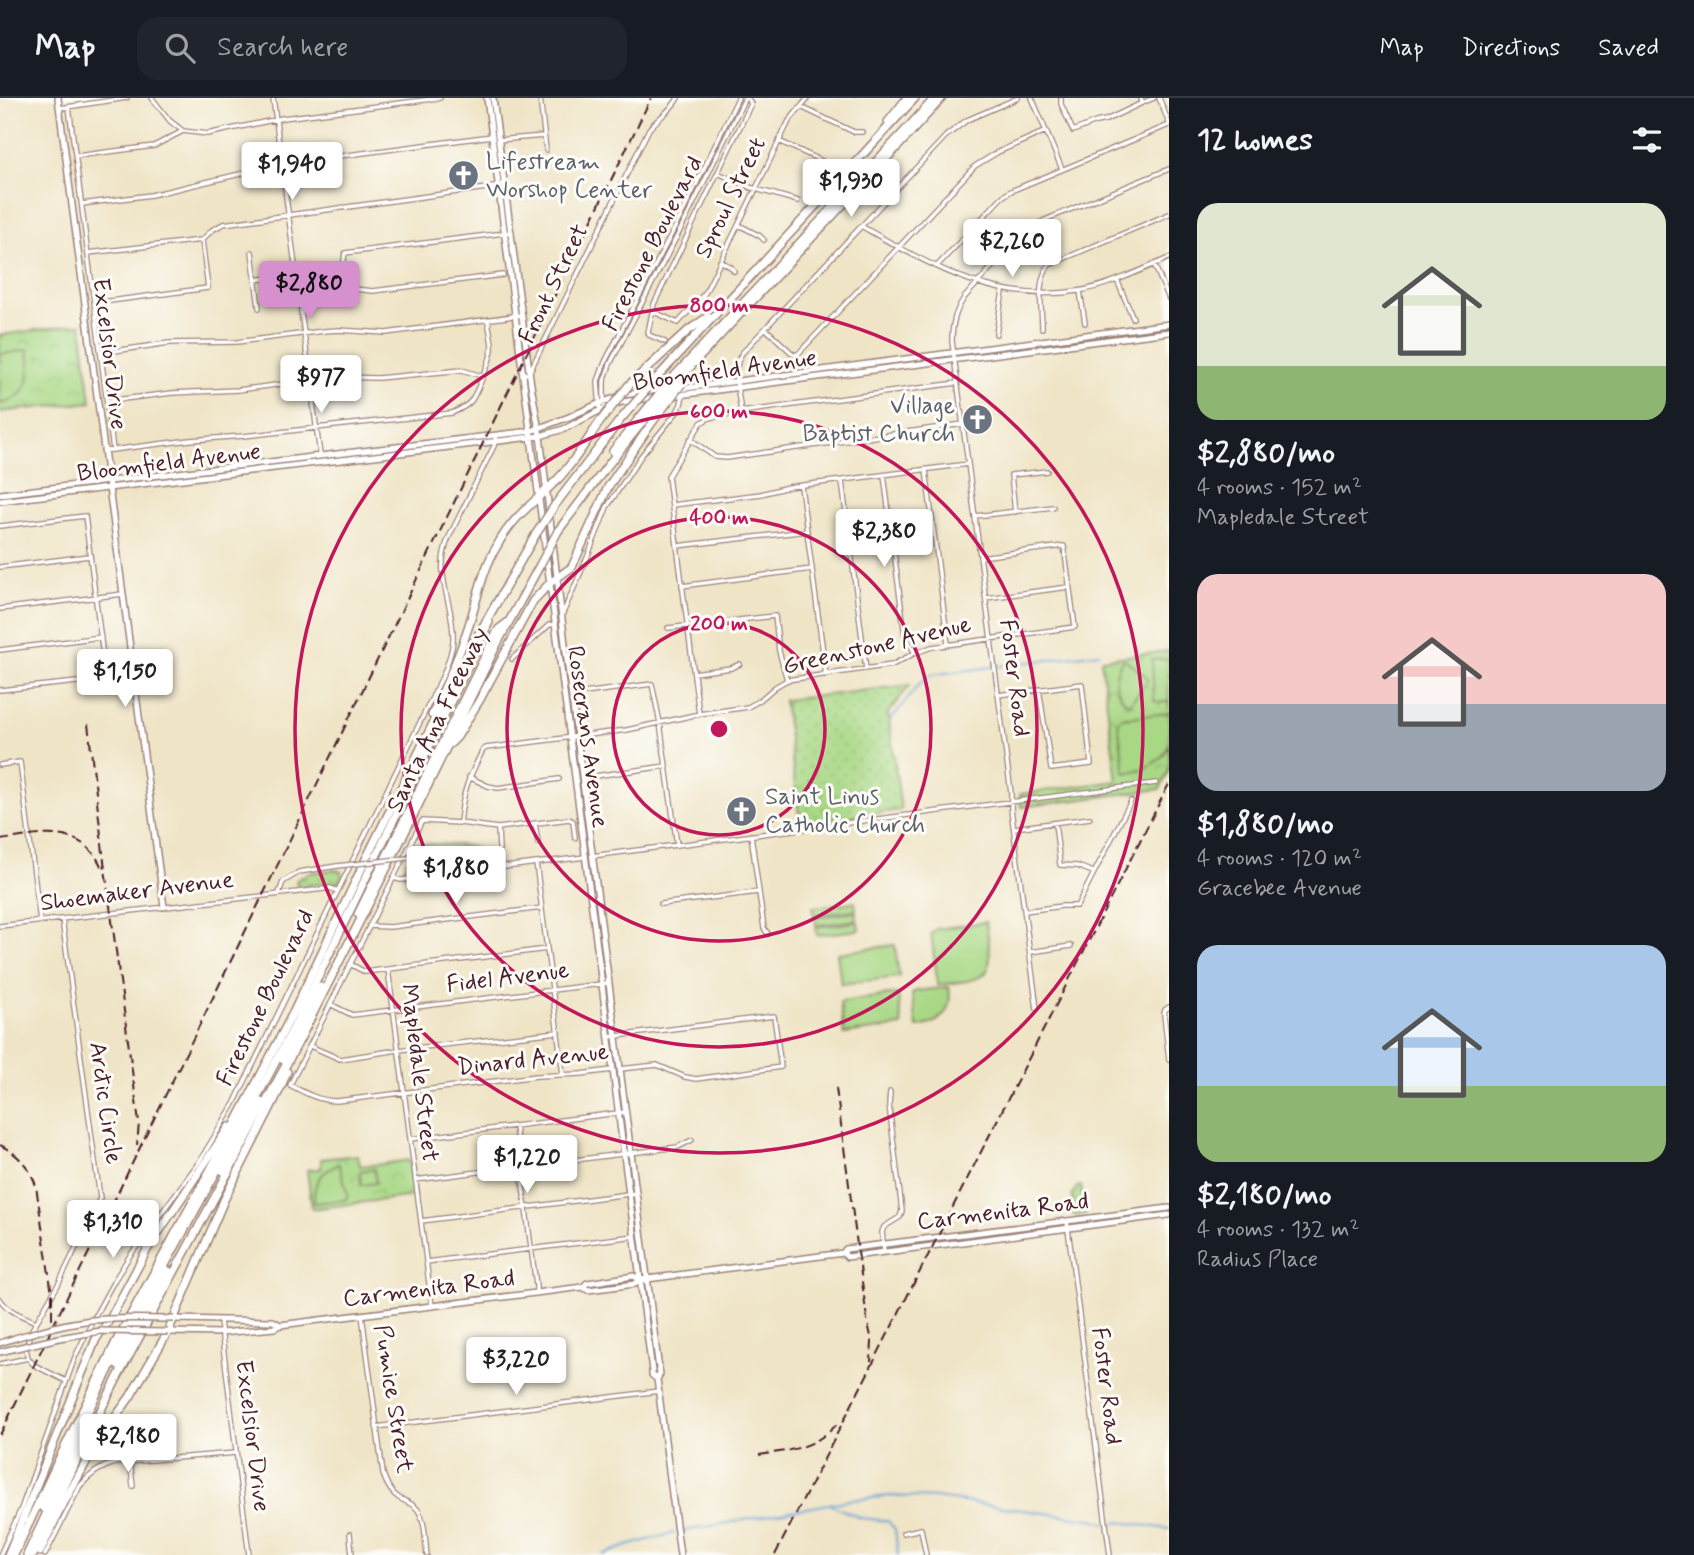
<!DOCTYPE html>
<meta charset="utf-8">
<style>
:root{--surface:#171b24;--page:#20242c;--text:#f1f3f6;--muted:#9ea1a6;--line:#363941;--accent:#d690ce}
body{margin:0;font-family:Mynerve,sans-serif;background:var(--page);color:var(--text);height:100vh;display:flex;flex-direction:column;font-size:26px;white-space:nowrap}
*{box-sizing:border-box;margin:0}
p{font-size:23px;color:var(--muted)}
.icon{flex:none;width:38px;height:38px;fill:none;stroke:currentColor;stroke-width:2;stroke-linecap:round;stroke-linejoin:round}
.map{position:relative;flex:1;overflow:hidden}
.panel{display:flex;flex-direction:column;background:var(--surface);width:525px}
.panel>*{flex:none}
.price{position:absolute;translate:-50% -60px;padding:0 16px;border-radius:7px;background:#fff;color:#222;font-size:23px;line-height:46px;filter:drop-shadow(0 2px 4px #0008)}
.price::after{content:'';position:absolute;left:50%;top:42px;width:21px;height:16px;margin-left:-10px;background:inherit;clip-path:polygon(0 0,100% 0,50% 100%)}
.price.selected{background:var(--accent);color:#111}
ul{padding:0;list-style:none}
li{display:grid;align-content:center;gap:14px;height:371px;padding:0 28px}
li span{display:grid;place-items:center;height:217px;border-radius:21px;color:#555}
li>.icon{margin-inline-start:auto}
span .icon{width:126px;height:126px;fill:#fffc;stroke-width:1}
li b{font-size:30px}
h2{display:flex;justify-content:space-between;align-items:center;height:84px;padding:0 28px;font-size:30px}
header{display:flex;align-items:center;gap:42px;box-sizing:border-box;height:98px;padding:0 35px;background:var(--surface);border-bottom:2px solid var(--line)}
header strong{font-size:33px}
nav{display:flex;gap:38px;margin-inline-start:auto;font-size:24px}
.search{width:490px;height:63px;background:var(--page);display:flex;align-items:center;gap:18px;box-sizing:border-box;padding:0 24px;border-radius:21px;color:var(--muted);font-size:26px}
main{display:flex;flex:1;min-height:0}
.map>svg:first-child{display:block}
.grass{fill:url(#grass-dots);stroke:#7a7c58;stroke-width:2}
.park{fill:url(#park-crowns);stroke:#7a7c58;stroke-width:2}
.pitch{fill:#a9d885;stroke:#7a7c58;stroke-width:2}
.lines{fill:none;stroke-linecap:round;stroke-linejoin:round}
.stream{stroke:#62a1d4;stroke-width:2}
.minor-casing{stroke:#9c8278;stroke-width:6}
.major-casing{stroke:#9c8278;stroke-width:8}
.highway-casing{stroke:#9c8278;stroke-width:10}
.minor{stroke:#fff;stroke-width:3.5}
.major{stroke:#fff;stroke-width:5}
.highway{stroke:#fff;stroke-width:7}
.rail{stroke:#4a1f2b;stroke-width:2;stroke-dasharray:10 5;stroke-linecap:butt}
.minor-bridge-casing{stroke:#9c8278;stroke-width:6;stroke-linecap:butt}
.major-bridge-casing{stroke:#9c8278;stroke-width:8;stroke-linecap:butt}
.highway-bridge-casing{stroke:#9c8278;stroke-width:10;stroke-linecap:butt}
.minor-bridge{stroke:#fff;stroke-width:3.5}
.major-bridge{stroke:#fff;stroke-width:5}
.highway-bridge{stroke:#fff;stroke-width:7}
.ring{fill:none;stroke:#c2185b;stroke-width:3.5}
.labels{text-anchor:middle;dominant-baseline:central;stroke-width:6;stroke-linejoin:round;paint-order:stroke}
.worship-label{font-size:24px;fill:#5b616d;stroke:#fdfcf7;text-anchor:start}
.street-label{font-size:24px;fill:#4a1f2b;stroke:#fdfcf7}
.centre{fill:#c2185b;stroke:#fdfcf7;stroke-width:3.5}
.ring-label{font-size:21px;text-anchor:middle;font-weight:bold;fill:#c2185b;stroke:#fdfcf7;stroke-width:6;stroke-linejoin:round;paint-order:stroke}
</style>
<header>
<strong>Map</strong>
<div class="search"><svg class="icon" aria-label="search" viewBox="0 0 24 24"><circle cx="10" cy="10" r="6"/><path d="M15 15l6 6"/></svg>Search here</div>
<nav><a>Map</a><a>Directions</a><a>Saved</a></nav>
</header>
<main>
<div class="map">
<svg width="1169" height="1457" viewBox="0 0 1169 1457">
<defs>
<pattern id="grass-dots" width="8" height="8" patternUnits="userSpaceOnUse" patternTransform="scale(1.75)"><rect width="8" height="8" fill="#a9d885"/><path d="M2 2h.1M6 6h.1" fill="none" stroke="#93b973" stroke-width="1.8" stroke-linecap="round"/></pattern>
<pattern id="park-crowns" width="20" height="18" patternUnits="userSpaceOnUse" patternTransform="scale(1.75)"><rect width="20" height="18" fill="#a9d885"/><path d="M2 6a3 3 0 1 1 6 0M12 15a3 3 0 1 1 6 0" fill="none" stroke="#93b973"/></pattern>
</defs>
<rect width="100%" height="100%" fill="#fdfcf7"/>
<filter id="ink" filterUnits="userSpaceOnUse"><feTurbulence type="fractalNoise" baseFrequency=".0143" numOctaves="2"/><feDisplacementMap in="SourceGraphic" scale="14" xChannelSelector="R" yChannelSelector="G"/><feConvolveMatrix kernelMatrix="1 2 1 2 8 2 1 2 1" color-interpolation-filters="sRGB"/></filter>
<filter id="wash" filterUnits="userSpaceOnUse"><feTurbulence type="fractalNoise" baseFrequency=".00686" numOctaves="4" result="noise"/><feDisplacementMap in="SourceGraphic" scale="28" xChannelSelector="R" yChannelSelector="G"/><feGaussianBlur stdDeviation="1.57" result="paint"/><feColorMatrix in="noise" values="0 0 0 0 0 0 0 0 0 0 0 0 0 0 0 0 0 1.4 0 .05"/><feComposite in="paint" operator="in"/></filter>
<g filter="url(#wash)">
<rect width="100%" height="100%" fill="#efe4c6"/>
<path class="grass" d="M 910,587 L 888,615 L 901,712 L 800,725 L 784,602 Z
M 415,746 L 461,747 L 472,749 L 496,761 L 477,753 L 463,750 L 414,754 L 412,753 Z
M 457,757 L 467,760 L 468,765 L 466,769 L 411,777 L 405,777 L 403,774 L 407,763 Z
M 334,772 L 338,772 L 343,775 L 339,783 L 335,785 L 299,788 L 296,785 L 297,782 L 308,775 Z
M 1081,1088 L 1084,1110 L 1086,1110 L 1086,1116 L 1076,1118 L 1071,1115 C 1071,1108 1073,1103 1072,1097 L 1077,1089 Z"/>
<path class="park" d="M 81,226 L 91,304 L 0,314 L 0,237 Z
M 1169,553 L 1169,672 L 1160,691 L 1021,709 L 1020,696 L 1117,683 L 1101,561 Z
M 358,1057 L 360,1068 L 383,1066 L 409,1062 L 414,1098 L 312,1111 L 307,1072 L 321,1071 L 321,1061 Z"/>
<path class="pitch" d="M 28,252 C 32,278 30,299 0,306 L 0,256 Z
M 1124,561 L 1147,579 L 1148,582 L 1129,607 C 1114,595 1111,576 1124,561 Z
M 1161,561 L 1169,562 L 1169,604 L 1157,604 L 1154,602 L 1152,562 Z
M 1169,615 C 1169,624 1169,635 1169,644 C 1165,664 1143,672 1125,675 L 1118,624 L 1121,620 Z
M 855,804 L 856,812 L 814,817 L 813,809 Z
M 856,814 L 857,822 L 816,827 L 815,819 Z
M 858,824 L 859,832 L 817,837 L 816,829 Z
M 986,824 C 994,881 994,880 938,887 L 931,836 L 936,831 Z
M 895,847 L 899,879 L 841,886 L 837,855 Z
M 949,889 C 953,913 940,927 917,929 L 912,896 L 916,893 Z
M 898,896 L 902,928 L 844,936 L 840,904 Z
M 339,1066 L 348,1097 L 345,1102 L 314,1105 C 313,1083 320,1075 339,1066 Z
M 374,1071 L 376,1085 L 361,1087 L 360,1073 Z"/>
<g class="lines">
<path class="stream" d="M 889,624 L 921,584 L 931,577 L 1099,555
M 831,1407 L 861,1420 L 888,1423 L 895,1432 L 898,1457
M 679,1434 L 850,1402 L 890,1398 L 935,1400 L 1097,1422 C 1104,1426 1112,1427 1120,1424 L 1169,1431
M 603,1457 L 630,1447 L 674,1435"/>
</g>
</g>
<g filter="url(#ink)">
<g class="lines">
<defs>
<path id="minor" d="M 152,0 L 170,23 L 183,33
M 273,0 L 320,357
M 540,0 L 546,52
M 1032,0 L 1062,71
M 1061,0 L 1061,6 L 1073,33 L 1096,24 L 1106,22 L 1142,5 L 1141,0
M 1159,0 L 1169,25
M 1142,5 L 1154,0
M 69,9 L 113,352
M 801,9 L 854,34 L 862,34
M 60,10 L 127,0
M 498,42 L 544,38
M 779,43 L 822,63 L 830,71
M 76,58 L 154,48 L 183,33 L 207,36 L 283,20 L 440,0
M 718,75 L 749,89 L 798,103
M 82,106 L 151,97 L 287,65 L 492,38
M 739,127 L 760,138 L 764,142
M 861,128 C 932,168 994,206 1078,193 C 1109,188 1140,172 1169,160
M 252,154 L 259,210
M 88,155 L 202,142 L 212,132 L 223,126 L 494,89 L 505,86
M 720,163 L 731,169 L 734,173
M 1154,166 L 1169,201
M 937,168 L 1002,99 L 1011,93 L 1169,27
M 255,182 L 296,176
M 1117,182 L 1133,220
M 340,188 L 345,155 L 512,134
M 298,191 L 326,188 L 373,193 L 503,177
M 1080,193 L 1085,225
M 95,205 L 208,190 L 202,142
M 652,213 L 678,225 L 705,195 L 789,23 L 808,0
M 1042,230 C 1042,210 1036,184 1049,167 L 1169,116
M 766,231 L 794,257 L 798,256 L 975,68 L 998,54 L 1046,33
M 996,236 L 1003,193
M 665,244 L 649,237 L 648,234 L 654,206 L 751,6 L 748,0
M 101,255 L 169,245 L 237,244 L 324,233 L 338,232 L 386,235 L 521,217
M 522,277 L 529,275 L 649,31 C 658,20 671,13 678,0
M 107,303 L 172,295 L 238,292 L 335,279 L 378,280 L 462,272 L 482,278
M 604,304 L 604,283 L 611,264 L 685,123 L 745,0
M 600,312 L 598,283 L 605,264 L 682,116 L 738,0
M 741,314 C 739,295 731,272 742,255 L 946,38 L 967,22 L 1018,0
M 690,341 L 715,359 L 727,360 L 963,326
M 104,353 L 190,342 L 243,338 L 452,315 C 459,312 466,309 471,303 C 477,294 492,260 492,250 C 492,241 489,231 488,222
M 926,372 L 948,546
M 884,377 L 905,538 L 915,555
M 842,383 L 866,571
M 801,388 L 826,577
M 672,407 L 761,396 L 788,389 L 968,366
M 1015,414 L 1011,377 L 1047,373
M 975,418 L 1053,409
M 0,428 L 85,418 L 108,597
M 677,448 L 807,433
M 0,469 L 89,458
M 682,488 L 812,471
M 986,500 L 1069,489
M 0,511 L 123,496
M 563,515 L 587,460 L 607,409 L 641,358 L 677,314 L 681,306 L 683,297
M 668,530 L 775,518 L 779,553 L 787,582
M 0,552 L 101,539
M 512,561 L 549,527 L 555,526
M 694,575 L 731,570 L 740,566
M 0,592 L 106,581
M 584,595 L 652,586 L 660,625 L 677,747
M 998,597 L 1082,586 L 1091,666 L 1051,671 L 1039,591
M 699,616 L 668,378 L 701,325 L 709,320 L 741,314 L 957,285
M 0,667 L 20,664 L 40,823
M 595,678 L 666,668
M 469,679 L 488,688 L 498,690 L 559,681
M 460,725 C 463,692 468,681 483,652 L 486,650 L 627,632 L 699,616 L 748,609 L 760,602 L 775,589 L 787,582 L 892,567 L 915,555 L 932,549 L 1075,529 L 1064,448 L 980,459
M 535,725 L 538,745
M 1055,725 L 1060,767 L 1077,768 L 1093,774
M 498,730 L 499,751
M 1014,730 L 1090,720
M 751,737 L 764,830 L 768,836
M 575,740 L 573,723 L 569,721 L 498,730 L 460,725 L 422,723 L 290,987 C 305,995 319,1003 337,1003 L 537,978 L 581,976 L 612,972
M 469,755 L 474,773
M 592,758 L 1156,685
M 416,759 L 469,754 L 493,765 L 506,768
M 536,765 L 563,976
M 393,780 L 401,782 L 585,759
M 279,795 L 283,784 L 299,774 L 337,768
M 661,806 L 758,794
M 1025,813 L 1062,808 L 1077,808 L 1131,703
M 0,828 L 324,791 L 330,790 L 338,793
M 369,828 L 390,829 L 542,810
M 1030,854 L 1071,848
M 350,866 L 365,874 L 547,851
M 388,871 L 432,1208
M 332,907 L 352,917 L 609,885
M 1169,909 L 1165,912 L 1164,916 L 1169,962
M 1037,911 L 1011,711 L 1011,695 L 952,243 C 952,226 955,214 964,200 L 1018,140 L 1028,132 L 1045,122 L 1169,71
M 609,939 L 774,918 L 781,969 L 696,981 L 685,979 L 657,967 L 620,971
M 310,948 L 340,961 L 398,952 L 558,934
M 515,1028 L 536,1187 L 536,1195
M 410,1041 L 626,1014
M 415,1082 L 678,1049 L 692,1042
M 421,1123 L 636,1095
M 1067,1123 L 1110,1457
M 884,1154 L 882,1134 L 884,1129 L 900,1119 L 902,1113 L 889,1007 L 890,994
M 426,1164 L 635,1138
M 0,1201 C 7,1213 23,1218 36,1224
M 362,1217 L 383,1376 C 386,1385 391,1395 399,1400 C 406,1404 413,1405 418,1412 C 426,1423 425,1444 427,1457
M 220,1223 L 249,1457
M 28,1260 L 26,1251 L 30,1235 L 59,1185 L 100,1100 L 62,821
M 28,1260 L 34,1267 L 66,1283
M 0,1266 L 28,1260
M 376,1329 L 659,1293
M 130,1363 L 133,1388
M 903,1435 L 921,1431 L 926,1457
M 350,1436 L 352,1457
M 0,1457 L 21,1411 L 75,1259 L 97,1214 L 114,1183 L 129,1159 L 199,1064 L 234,1006 L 444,575 C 448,564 452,554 453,543 C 455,505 432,479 449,439 L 494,348 L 496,337
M 45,1457 L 80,1388 C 90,1376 100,1369 115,1365 L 236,1355"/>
<path id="major" d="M 58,0 L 164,809
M 487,0 L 652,1273 L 652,1277 L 657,1281
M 493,0 L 531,287 L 540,338 L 566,554 L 658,1264 L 660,1276 L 657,1281 L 680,1457
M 678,291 L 1169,226
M 671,298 L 1169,234
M 0,396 L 531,333 L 569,319 L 598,306 L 623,297 L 661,292
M 0,403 L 540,338 L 564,331 L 605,310 L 622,304 L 657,299
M 843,1155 L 847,1159 L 1169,1117
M 583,1189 L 588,1192 L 635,1186 L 640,1182 L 843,1155 L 846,1151 L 1169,1110
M 174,1221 L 273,1223 L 280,1227
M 168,1234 L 221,1235 L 274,1230 L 280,1227 L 583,1189 L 587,1185 L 634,1178 L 640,1182
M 0,1245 L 15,1240
M 0,1254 L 12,1251"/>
<path id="highway" d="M 888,24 L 907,0
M 654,283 L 915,0
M 676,284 L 900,46 L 942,0
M 668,285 L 903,35 L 935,0
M 629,287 L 689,232 L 708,219
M 613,353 L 637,323
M 555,407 L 620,322
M 558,433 L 608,367 L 640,327
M 432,617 C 445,589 458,562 467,533 C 477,505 481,474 497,448 C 513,418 535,404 558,381 C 574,364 586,344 599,325
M 451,645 L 457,639 L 479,603 L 533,503 L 550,485 L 572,469 L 608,389 L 653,323
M 358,816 L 489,550 L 499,531 L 507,525
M 283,962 L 321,889
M 223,1073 L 261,1004
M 118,1267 L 169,1173
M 43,1410 L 71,1348 L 121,1247 L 246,1020 L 294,929 L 489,524
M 40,1454 L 59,1414 L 96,1346 L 130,1299 L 168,1234 L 224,1102 L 280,991 L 287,974
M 8,1457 L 96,1241 L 110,1221 L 148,1150 L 229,1029
M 14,1457 L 61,1357 L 116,1244 L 230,1036 L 295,911 L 366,761 L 469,553 L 536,436
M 27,1457 L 86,1331
M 33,1457 L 91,1331 L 121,1273 L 300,941 L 408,728 L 499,542 L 541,465"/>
</defs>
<use href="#minor" class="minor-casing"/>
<use href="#major" class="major-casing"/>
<use href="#highway" class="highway-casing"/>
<use href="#minor" class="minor"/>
<use href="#major" class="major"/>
<use href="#highway" class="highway"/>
<path class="rail" d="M 88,626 L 104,763 L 139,1025 L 137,1047
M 0,742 C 39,737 82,725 102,770
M 836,990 L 867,1221 L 872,1243 L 871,1264
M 0,1047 C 18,1056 30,1069 36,1088 L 52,1196 L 52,1223
M 0,1337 L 651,0
M 759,1357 C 791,1352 814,1351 838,1325
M 775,1457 L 1169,686"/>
<defs>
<path id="minor-bridge" d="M 337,768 L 416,759"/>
<path id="major-bridge" d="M 15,1240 C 38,1233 61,1226 85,1223 C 114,1219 144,1221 174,1221
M 12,1251 L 59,1240 L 101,1233 L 168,1234"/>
<path id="highway-bridge" d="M 620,322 L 654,283
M 637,323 L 668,285
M 653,323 L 683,284
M 599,325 L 629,287
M 640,327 L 676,284
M 536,436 L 555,407
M 541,465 L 558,433"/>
</defs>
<use href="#minor-bridge" class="minor-bridge-casing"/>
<use href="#major-bridge" class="major-bridge-casing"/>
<use href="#highway-bridge" class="highway-bridge-casing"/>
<use href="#minor-bridge" class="minor-bridge"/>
<use href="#major-bridge" class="major-bridge"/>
<use href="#highway-bridge" class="highway-bridge"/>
</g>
</g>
<g class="ring">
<circle cx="719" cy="631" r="106"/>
<circle cx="719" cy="631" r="212"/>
<circle cx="719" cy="631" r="318"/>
<circle cx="719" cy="631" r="424"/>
</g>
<defs>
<symbol id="church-disc" viewBox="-11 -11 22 22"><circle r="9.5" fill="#6b7280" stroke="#fdfcf7"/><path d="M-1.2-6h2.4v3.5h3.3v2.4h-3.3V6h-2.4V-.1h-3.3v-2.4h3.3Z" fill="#fff"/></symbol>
</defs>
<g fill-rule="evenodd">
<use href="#church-disc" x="446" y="60" width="35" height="35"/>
<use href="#church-disc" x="960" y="304" width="35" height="35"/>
<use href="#church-disc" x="724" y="696" width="35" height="35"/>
</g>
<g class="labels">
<g class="worship-label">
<text x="486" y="64">Lifestream<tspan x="486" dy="28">Worshop Center</tspan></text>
<text x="955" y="308" text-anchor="end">Village<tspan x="955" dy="28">Baptist Church</tspan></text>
<text x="765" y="699">Saint Linus<tspan x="765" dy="28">Catholic Church</tspan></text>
</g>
<g class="street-label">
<text transform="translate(731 100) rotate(-64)">Sproul Street</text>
<text transform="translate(653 146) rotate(-63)">Firestone Boulevard</text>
<text transform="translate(554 186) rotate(-64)">Front Street</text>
<text transform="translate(109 256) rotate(83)">Excelsior Drive</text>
<text transform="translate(725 273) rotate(-8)">Bloomfield Avenue</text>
<text transform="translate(169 365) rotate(-7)">Bloomfield Avenue</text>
<text transform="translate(877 548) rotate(-13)">Greenstone Avenue</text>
<text transform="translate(1014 580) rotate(83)">Foster Road</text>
<text transform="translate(438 622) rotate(-64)">Santa Ana Freeway</text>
<text transform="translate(587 639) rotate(82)">Rosecrans Avenue</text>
<text transform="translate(137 794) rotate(-7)">Shoemaker Avenue</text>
<text transform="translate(508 880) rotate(-7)">Fidel Avenue</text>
<text transform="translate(266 900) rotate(-64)">Firestone Boulevard</text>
<text transform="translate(533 962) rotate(-6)">Dinard Avenue</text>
<text transform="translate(419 975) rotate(83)">Mapledale Street</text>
<text transform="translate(105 1005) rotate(82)">Arctic Circle</text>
<text transform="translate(1003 1114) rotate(-7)">Carmenita Road</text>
<text transform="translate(429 1191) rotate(-7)">Carmenita Road</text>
<text transform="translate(1106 1288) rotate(83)">Foster Road</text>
<text transform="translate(393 1301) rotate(81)">Pumice Street</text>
<text transform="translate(252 1338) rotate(83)">Excelsior Drive</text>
</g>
</g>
<circle cx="719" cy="631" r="10" class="centre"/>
<g class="ring-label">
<text x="719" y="214">800 m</text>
<text x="719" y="320">600 m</text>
<text x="719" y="426">400 m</text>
<text x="719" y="532">200 m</text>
</g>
</svg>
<b class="price" style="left:292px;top:104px">$1,940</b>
<b class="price" style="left:851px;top:121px">$1,930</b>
<b class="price" style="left:1012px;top:181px">$2,260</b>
<b class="price selected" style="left:309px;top:223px">$2,880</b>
<b class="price" style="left:321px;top:317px">$977</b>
<b class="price" style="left:884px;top:471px">$2,380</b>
<b class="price" style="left:125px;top:611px">$1,150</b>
<b class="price" style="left:456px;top:808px">$1,880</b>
<b class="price" style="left:527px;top:1097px">$1,220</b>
<b class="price" style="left:113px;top:1162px">$1,310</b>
<b class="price" style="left:516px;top:1299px">$3,220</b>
<b class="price" style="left:128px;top:1376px">$2,180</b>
</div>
<section class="panel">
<h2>12 homes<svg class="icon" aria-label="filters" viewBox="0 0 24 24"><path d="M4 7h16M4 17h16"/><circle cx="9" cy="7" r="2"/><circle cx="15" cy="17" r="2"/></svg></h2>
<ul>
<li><span style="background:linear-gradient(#dfe7d0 75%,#8fb573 0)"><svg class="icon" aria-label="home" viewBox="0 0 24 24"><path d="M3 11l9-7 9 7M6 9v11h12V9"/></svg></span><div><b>$2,880/mo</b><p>4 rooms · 152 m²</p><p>Mapledale Street</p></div></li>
<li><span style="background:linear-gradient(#f6c9c9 60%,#9aa5b1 0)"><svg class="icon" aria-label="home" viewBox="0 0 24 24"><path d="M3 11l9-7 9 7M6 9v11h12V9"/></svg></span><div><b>$1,880/mo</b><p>4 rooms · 120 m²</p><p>Gracebee Avenue</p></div></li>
<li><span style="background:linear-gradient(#a9c7e8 65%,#8fb573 0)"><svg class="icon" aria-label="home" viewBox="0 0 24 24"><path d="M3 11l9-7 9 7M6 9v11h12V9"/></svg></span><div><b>$2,180/mo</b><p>4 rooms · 132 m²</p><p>Radius Place</p></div></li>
</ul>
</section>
</main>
